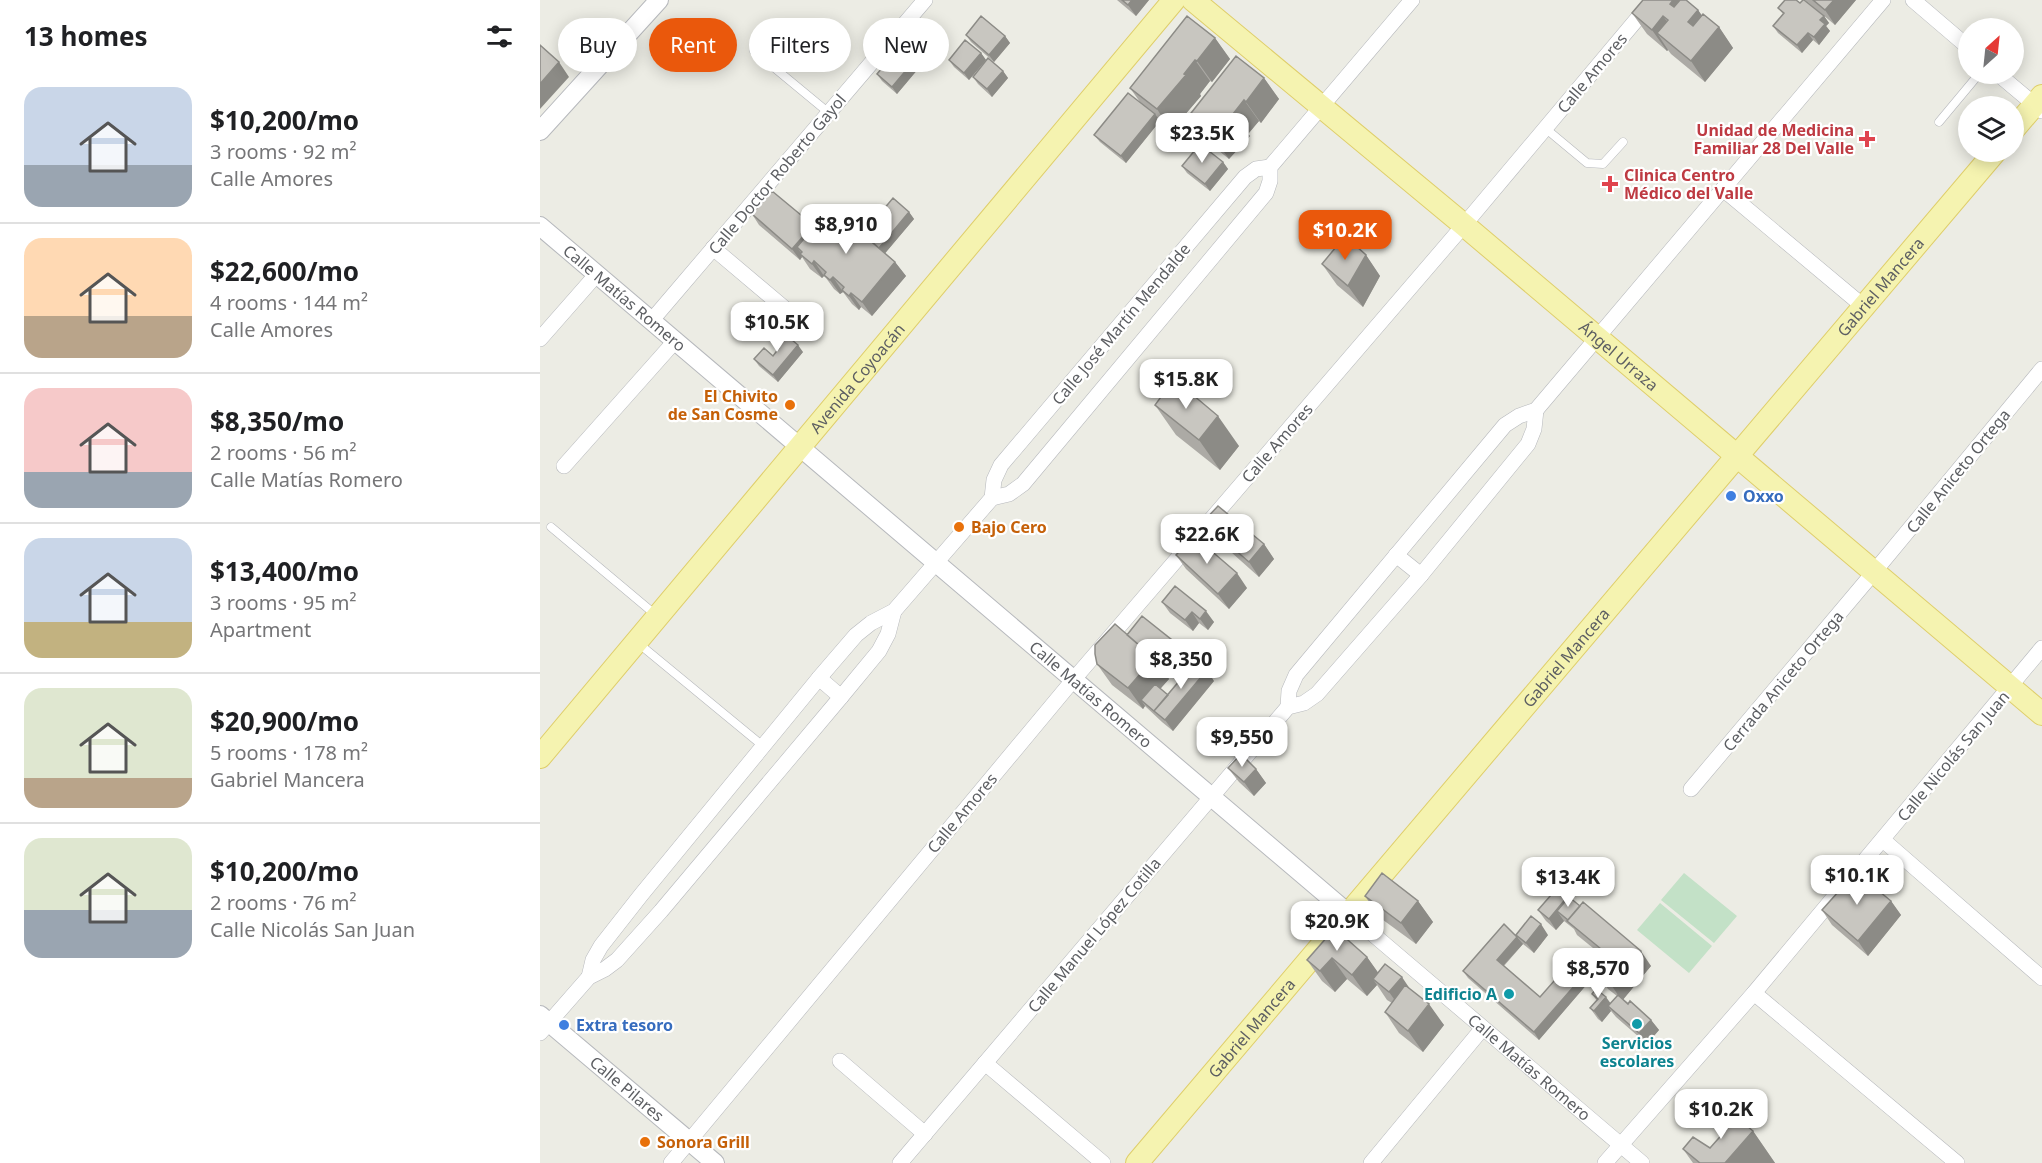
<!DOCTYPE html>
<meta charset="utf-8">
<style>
:root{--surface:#fff;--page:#f6f6f6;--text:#202124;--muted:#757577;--line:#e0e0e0;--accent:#ea580c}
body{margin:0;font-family:"Noto Sans",sans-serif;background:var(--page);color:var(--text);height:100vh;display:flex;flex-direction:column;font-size:22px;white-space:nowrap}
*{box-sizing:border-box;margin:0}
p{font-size:20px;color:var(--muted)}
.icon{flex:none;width:33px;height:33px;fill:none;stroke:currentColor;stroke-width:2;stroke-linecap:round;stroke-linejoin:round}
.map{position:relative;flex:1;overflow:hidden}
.details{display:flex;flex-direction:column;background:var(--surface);width:540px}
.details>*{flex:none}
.top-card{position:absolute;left:18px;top:18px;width:570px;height:54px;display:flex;gap:12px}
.needle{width:39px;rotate:27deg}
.controls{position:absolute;left:1418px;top:18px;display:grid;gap:12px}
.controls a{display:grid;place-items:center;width:66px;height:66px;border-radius:50%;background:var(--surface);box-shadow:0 3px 15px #0003;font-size:30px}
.price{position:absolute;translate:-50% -51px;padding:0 14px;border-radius:12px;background:#fff;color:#222;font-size:20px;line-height:39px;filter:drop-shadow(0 2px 3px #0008)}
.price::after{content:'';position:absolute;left:50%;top:36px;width:18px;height:14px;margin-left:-9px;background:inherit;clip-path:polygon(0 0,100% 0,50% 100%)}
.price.current{background:var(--accent);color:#fff}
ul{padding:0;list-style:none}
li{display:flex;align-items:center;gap:18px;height:150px;padding:0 24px}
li+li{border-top:2px solid var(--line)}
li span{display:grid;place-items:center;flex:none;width:168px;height:120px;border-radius:18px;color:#555}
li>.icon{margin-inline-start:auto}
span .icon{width:72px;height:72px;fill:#fffc;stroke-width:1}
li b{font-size:26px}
h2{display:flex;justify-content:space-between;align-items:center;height:72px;padding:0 24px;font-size:26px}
.chip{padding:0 21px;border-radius:27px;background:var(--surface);box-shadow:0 3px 15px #0003;font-size:21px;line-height:54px}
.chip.current{background:var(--accent);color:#fff}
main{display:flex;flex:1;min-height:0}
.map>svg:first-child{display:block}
.garden{fill:#c3e1c7}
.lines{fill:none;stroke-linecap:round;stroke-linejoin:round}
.service-casing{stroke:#b6b8bc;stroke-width:9}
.minor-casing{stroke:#b6b8bc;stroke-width:16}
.tertiary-casing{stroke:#b6b8bc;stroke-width:20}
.primary-casing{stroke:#dfce6a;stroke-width:24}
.service{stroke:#fff;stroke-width:8}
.minor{stroke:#fff;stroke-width:15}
.tertiary{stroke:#fff;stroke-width:18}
.primary{stroke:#f5f3b0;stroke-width:22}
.wall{fill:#acaaa5}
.shaded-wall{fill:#8c8b86}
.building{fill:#c8c6c0;stroke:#8c8b86;stroke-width:1.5}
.health-dot{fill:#e0444e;stroke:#fff;stroke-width:2}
.food-dot{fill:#e8710a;stroke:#fff;stroke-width:2}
.shop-dot{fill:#3f7fe0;stroke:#fff;stroke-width:2}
.culture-dot{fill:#0f9aa8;stroke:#fff;stroke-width:2}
.labels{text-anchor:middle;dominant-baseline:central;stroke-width:4.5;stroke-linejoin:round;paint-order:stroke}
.street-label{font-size:16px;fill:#5c5e62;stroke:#fff}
.health-label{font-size:16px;font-weight:bold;fill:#be3a42;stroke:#fff;text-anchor:end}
.food-label{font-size:16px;font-weight:bold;fill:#c56008;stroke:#fff;text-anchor:start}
.shop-label{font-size:16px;font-weight:bold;fill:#366cbe;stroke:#fff;text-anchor:start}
.culture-label{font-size:16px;font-weight:bold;fill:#0d838f;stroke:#fff;text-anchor:end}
</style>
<main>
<section class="details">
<h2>13 homes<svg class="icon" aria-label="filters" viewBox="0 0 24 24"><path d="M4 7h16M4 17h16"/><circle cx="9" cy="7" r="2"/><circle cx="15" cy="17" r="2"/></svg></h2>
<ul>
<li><span style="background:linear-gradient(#c9d6e8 65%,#9aa5b1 0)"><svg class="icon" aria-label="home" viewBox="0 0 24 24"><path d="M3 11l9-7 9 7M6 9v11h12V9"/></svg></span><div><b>$10,200/mo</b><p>3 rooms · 92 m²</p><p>Calle Amores</p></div></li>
<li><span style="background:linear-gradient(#ffd9b3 65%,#b9a48a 0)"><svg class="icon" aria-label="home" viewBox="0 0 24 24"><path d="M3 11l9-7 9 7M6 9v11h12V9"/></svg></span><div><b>$22,600/mo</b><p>4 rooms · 144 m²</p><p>Calle Amores</p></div></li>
<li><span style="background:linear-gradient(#f6c9c9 70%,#9aa5b1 0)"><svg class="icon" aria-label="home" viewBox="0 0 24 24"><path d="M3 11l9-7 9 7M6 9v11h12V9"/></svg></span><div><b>$8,350/mo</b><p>2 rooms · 56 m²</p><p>Calle Matías Romero</p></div></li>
<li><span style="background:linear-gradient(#c9d6e8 70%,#c2b280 0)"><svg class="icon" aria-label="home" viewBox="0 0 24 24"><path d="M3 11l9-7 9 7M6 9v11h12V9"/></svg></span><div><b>$13,400/mo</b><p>3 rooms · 95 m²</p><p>Apartment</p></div></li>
<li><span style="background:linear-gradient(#dfe7d0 75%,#b9a48a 0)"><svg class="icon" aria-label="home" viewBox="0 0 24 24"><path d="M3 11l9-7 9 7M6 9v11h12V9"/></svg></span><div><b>$20,900/mo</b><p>5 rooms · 178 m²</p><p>Gabriel Mancera</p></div></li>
<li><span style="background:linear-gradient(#dfe7d0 60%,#9aa5b1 0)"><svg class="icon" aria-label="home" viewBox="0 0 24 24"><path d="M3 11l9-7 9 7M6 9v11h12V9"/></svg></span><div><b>$10,200/mo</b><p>2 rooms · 76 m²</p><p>Calle Nicolás San Juan</p></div></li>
</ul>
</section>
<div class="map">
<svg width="1502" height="1163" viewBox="0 0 1502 1163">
<rect width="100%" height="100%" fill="#ecece4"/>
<path class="garden" d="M 1144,873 L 1197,916 L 1174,943 L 1121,900 Z
M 1120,903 L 1172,946 L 1149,973 L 1097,930 Z"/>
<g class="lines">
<defs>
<path id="service" d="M 214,51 L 289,113
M 1399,122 L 1439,74
M 1005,128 L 1047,163 L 1063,164 L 1083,142
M 11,527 L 117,616
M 98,643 L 223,746"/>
<g id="minor">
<path d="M 1373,0 L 1428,47"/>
<path d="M 1458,74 L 1502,111"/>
<path d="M 1183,189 L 1323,306"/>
<path d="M 173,248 L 262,323"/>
<path d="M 112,320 L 385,0"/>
<path d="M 0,339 L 57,274"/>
<path d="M 24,466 L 136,340"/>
<path d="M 452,498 L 469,494 L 483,484 L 726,193 L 730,181 L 730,167 L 872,0"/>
<path d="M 856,555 L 881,575"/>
<path d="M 279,678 L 301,697"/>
<path d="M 748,707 L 749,691 L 756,675 L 965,425 L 979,416 L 996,410 L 1343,0"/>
<path d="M 1151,789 L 1334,572 L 1502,369"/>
<path d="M 1343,840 L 1502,978"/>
<path id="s1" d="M 808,913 L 1102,1163"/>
<path d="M 49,977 L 53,960 L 61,946 L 101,895 L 279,678 L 316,635 L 331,623 L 354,611 L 452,498 L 454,480 L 461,465 L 705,177 L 716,169 L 730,167"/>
<path d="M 1214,993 L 1417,1163"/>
<path d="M 0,1033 L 49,977 L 65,969 L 77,960 L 121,911 L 301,697 L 339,651 L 348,634 L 354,611"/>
<path d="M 300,1061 L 385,1134"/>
<path d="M 445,1063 L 563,1163"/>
<path d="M 131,1163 L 534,679 L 924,225 L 1113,0"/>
<path d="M 360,1163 L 748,707 L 764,703 L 777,694 L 881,575 L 988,444 L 994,429 L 996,410"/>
<path d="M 831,1163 L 942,1029"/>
<path d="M 1065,1163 L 1214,993 L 1502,648"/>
</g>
<g id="tertiary">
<path d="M 0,131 L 119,0"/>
<path id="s2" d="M 0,226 L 808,913"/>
<path id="s3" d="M 0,1015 L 175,1163"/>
</g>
<g id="primary">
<path id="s4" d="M 653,0 L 924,225 L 1502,714"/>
<path d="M 1473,130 L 1502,96"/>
<path id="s5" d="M 0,757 L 634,0"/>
<path id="s6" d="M 597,1163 L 1455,152"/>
</g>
</defs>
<use href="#service" class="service-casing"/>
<use href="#minor" class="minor-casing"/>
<use href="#tertiary" class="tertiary-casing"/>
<use href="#primary" class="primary-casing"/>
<use href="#service" class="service"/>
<use href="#minor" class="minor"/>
<use href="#tertiary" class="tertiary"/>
<use href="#primary" class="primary"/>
</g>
<path class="wall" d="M 577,0 L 609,0 L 596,16 Z
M 1265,0 L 1316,0 L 1295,25 Z
M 1260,3 L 1284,16 L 1289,23 L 1286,26 L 1290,31 L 1279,45 L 1273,40 L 1262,53 L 1238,33 L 1233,26 L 1243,14 L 1238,8 Z
M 1158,10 L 1162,16 L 1179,27 L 1193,48 L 1165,82 L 1131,54 L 1128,50 L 1127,51 L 1107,34 L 1092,13 Z
M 426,35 L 465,36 L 470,43 L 454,62 L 431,42 Z
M 675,38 L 690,59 L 672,82 L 670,81 L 660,94 L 661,96 L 631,131 L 620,121 L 586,163 L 560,142 L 554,135 L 600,102 L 590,88 Z
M 394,50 L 357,94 L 342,81 L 337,74 Z
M 441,53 L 446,60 L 429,80 L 414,67 L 409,60 Z
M 463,71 L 468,78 L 452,97 L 438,84 L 433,77 Z
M 724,78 L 739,99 L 721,123 L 719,121 L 708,134 L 710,136 L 689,159 L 663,138 L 648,117 Z
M 683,162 L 688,169 L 670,191 L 647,173 L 642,166 Z
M 369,212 L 374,219 L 345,253 L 355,262 L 366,276 L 332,316 L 321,307 L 319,310 L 312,304 L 303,292 L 300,294 L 294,289 L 286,278 L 284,276 L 282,278 L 270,269 L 262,257 L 260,260 L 219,225 L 212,214 L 274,227 L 323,234 Z
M 826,255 L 840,276 L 823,307 L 797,285 L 782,264 Z
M 230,340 L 263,352 L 238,382 L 219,366 L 214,359 L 233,356 L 238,350 Z
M 615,405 L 699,446 L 680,470 L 636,435 Z
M 663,522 L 724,544 L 734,559 L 719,577 L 673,536 Z
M 636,555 L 707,588 L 689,609 L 646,569 Z
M 635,586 L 674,622 L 668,630 L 659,623 L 653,631 L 630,613 L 622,602 Z
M 587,635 L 637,648 L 621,668 L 629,679 L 620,689 L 628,695 L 674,681 L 633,731 L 622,722 L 605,706 L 603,709 L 572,685 L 557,664 Z
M 688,768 L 716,769 L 726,783 L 714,796 L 699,782 Z
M 825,896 L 878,901 L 893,922 L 876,944 L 839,917 Z
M 1028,896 L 1111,966 L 1083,999 L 1111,1020 L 1119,1030 L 1107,1044 L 1076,1017 L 1071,1011 L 1062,1022 L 1058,1019 L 1050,1008 L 1057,1001 L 1052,994 L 1070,1004 L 1077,996 L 1068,989 L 1058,975 L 1069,961 L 1037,935 L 1034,929 L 1024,921 L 1016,930 L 1006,921 L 998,910 Z
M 1351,901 L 1361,915 L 1328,956 L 1292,925 L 1282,910 Z
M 784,932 L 827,957 L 838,973 L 870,989 L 904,1025 L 883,1052 L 859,1033 L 845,1012 L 852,1003 L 847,1000 L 837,985 L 827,996 L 807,979 L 795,992 L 782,981 L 767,960 L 787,937 Z
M 976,935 L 1008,935 L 994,953 L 983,944 L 964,966 L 1000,997 L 1048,983 L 999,1040 L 928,978 L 923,971 Z
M 1173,1118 L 1213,1131 L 1235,1163 L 1153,1163 L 1143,1149 L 1170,1148 L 1183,1133 Z"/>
<path class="shaded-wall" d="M 592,0 L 609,0 L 596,16 L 588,5 Z
M 1133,0 L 1142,0 L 1144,25 L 1130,4 Z
M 1294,0 L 1316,0 L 1295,25 L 1285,10 Z
M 1158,10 L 1173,31 L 1163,43 L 1148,22 Z
M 1123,16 L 1138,37 L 1117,33 L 1128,50 L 1127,51 L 1112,30 Z
M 1284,16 L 1289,23 L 1286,26 L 1290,31 L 1279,45 L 1274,37 L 1280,20 Z
M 1179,27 L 1193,48 L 1165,82 L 1151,61 Z
M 1268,33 L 1273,40 L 1262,53 L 1257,45 Z
M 465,36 L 470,43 L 454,62 L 449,55 Z
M 675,38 L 690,59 L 672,82 L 657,61 Z
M 389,43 L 394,50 L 357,94 L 352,87 Z
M 441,53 L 446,60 L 429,80 L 424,73 Z
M 655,60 L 670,81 L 660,94 L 661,96 L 631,131 L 617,109 Z
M 19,62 L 29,77 L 0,109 L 0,84 Z
M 463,71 L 468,78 L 452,97 L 447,89 Z
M 724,78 L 739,99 L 721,123 L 706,102 Z
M 704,100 L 719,121 L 708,134 L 710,136 L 689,159 L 674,138 Z
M 615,114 L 620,121 L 586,163 L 581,156 Z
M 683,162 L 688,169 L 670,191 L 665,184 Z
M 369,212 L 374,219 L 342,257 L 337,249 Z
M 273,225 L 280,236 L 262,252 L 257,247 L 263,256 L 260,254 L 262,257 L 260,260 L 252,249 Z
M 826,255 L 840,276 L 823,307 L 808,286 Z
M 274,261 L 284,276 L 282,278 L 272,264 Z
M 355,262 L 366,276 L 332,316 L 322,302 Z
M 293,277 L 303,292 L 300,294 L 290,280 Z
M 311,293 L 321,307 L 319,310 L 309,296 Z
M 258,345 L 263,352 L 238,382 L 233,375 Z
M 678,416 L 699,446 L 680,470 L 659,440 Z
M 724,544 L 734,559 L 719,577 L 709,562 Z
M 697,573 L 707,588 L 689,609 L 678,594 Z
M 666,611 L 674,622 L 668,630 L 660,619 Z
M 652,612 L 659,623 L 653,631 L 645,620 Z
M 632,640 L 637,648 L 621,668 L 629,679 L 606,705 L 601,700 L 605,706 L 603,709 L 588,688 L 614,658 Z
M 667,670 L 674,681 L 633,731 L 625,720 Z
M 716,769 L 726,783 L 714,796 L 704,782 Z
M 1028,896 L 1036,907 L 1017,911 L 1024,921 L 1016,930 L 1009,919 Z
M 878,901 L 893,922 L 876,944 L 861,923 Z
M 1351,901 L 1361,915 L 1328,956 L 1318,941 Z
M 1001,924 L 1008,935 L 994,953 L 986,943 Z
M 977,937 L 983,944 L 962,967 L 957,960 Z
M 1101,951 L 1111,966 L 1082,1001 L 1072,986 Z
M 827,957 L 842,978 L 833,979 L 837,985 L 827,996 L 812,975 Z
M 792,958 L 807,979 L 795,992 L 780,971 Z
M 1043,976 L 1048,983 L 999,1040 L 994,1032 Z
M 862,977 L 876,998 L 864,1013 L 849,992 Z
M 1066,997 L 1074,1008 L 1068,1006 L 1071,1011 L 1062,1022 L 1054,1011 Z
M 889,1004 L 904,1025 L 883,1052 L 868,1031 Z
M 1111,1020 L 1119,1030 L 1107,1044 L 1099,1033 Z
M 1213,1131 L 1235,1163 L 1185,1163 Z"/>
<path class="building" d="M 582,0 L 592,0 L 588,5 Z
M 1103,0 L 1133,0 L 1130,4 L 1134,7 L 1140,0 L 1146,0 L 1158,10 L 1148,22 L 1153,26 L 1163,14 L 1179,27 L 1151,61 L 1117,33 L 1128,20 L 1123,16 L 1112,30 L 1092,13 Z
M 1245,0 L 1256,0 L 1260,3 L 1263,0 L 1264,0 L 1284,16 L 1280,20 L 1285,24 L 1274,37 L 1268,33 L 1257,45 L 1233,26 L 1244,13 L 1238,8 Z
M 1273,0 L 1294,0 L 1285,10 Z
M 441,16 L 465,36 L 449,55 L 426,35 Z
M 647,16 L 675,38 L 657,61 L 655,60 L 644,74 L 646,75 L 617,109 L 590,88 Z
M 374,30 L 389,43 L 352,87 L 337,74 Z
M 425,40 L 441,53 L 424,73 L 409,60 Z
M 0,45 L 19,62 L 0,84 Z
M 696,56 L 724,78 L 706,102 L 704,100 L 693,114 L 695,115 L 674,138 L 648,117 Z
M 448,58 L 463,71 L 447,89 L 433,77 Z
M 588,93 L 615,114 L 581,156 L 554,135 Z
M 660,144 L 683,162 L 665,184 L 642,166 Z
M 232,191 L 273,225 L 252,249 L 212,214 Z
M 353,198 L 369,212 L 339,248 L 323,234 Z
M 291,207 L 355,262 L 322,302 L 311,293 L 309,296 L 302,290 L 304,287 L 293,277 L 290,280 L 284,275 L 286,272 L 274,261 L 272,264 L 260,254 L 262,252 L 257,247 Z
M 805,236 L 826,255 L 808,286 L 782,264 Z
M 239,329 L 258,345 L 233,375 L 214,359 L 224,348 L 233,356 L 239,348 L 230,340 Z
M 634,379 L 678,416 L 659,440 L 615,405 Z
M 678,506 L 724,544 L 709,562 L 663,522 Z
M 654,536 L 697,573 L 678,594 L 636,555 Z
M 635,586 L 666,611 L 660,619 L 652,612 L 645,620 L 622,602 Z
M 602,616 L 632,640 L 616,661 L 614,658 L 587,635 Z
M 575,624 L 614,658 L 588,688 L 557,664 L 555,654 L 555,645 Z
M 656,661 L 667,670 L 625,720 L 614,711 Z
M 615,684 L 628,695 L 614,711 L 615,712 L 601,700 Z
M 701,754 L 716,769 L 704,782 L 688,768 Z
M 1316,872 L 1351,901 L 1318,941 L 1282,910 Z
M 842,873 L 878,901 L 861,923 L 825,896 Z
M 1018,887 L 1028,896 L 1009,919 L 998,910 Z
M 1029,897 L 1040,906 L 1028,920 L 1017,911 Z
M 1043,902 L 1101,951 L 1072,986 L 1058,975 L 1072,958 L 1027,921 Z
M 991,916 L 1001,924 L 986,943 L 976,935 Z
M 964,924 L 977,937 L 957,960 L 1000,997 L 1029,964 L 1043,976 L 994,1032 L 923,971 Z
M 791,925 L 827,957 L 812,975 L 792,958 L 780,971 L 767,960 L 788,936 L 784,932 Z
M 845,964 L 862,977 L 849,992 L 833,979 Z
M 865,985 L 889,1004 L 868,1031 L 845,1012 Z
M 1056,989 L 1066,997 L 1054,1011 L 1050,1008 L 1058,999 L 1052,994 Z
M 1078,995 L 1088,1004 L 1090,1001 L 1111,1020 L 1099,1033 L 1068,1006 Z
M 1183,1106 L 1213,1131 L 1185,1163 L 1160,1163 L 1143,1149 L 1153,1137 L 1170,1148 L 1186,1130 L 1173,1118 Z"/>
<g class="health-dot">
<path d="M1324 130h6v6h6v6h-6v6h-6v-6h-6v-6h6z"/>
<path d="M1067 175h6v6h6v6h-6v6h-6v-6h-6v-6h6z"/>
</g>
<g class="food-dot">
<circle cx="250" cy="405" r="6"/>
<circle cx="419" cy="527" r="6"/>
<circle cx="105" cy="1142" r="6"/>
</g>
<g class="shop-dot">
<circle cx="1191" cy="496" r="6"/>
<circle cx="24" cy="1025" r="6"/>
</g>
<g class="culture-dot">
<circle cx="969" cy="994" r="6"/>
<circle cx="1097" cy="1024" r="6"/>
</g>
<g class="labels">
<g class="street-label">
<text transform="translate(1052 73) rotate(-50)">Calle Amores</text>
<text transform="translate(237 174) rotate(-50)">Calle Doctor Roberto Gayol</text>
<text stroke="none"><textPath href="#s6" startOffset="1149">Gabriel Mancera</textPath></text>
<text stroke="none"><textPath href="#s2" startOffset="111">Calle Matías Romero</textPath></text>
<text transform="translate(581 324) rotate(-50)">Calle José Martín Mendalde</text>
<text stroke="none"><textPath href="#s4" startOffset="555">Ángel Urraza</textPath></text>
<text stroke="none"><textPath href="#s5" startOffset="494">Avenida Coyoacán</textPath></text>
<text transform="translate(737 443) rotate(-49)">Calle Amores</text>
<text transform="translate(1418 471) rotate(-51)">Calle Aniceto Ortega</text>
<text stroke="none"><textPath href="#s6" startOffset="663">Gabriel Mancera</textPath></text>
<text transform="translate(1243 681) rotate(-50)">Cerrada Aniceto Ortega</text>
<text stroke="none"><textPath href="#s2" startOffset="723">Calle Matías Romero</textPath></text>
<text transform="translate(1413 756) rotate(-50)">Calle Nicolás San Juan</text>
<text transform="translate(422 813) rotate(-50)">Calle Amores</text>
<text transform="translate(554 935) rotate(-50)">Calle Manuel López Cotilla</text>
<text stroke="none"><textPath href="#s6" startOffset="177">Gabriel Mancera</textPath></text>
<text stroke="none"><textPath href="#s1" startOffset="238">Calle Matías Romero</textPath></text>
<text stroke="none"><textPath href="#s3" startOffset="114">Calle Pilares</textPath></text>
</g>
<g class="health-label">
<text x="1314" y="130">Unidad de Medicina<tspan x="1314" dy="18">Familiar 28 Del Valle</tspan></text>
<text x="1084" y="175" text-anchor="start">Clinica Centro<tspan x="1084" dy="18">Médico del Valle</tspan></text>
</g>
<g class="food-label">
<text x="238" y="396" text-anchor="end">El Chivito<tspan x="238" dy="18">de San Cosme</tspan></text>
<text x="431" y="527">Bajo Cero</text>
<text x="117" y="1142">Sonora Grill</text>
</g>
<g class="shop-label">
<text x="1203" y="496">Oxxo</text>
<text x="36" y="1025">Extra tesoro</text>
</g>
<g class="culture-label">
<text x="957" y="994">Edificio A</text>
<text x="1097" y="1043" text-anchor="middle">Servicios<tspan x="1097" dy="18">escolares</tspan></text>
</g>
</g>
</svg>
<div class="controls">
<a><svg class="needle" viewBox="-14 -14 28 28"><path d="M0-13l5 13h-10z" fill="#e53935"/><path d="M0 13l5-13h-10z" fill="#757577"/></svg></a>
<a><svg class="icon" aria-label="layers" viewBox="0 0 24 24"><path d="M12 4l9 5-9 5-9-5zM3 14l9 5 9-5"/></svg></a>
</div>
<b class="price" style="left:662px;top:164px">$23.5K</b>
<b class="price" style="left:306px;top:255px">$8,910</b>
<b class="price current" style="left:805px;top:261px">$10.2K</b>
<b class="price" style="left:237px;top:353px">$10.5K</b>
<b class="price" style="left:646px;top:410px">$15.8K</b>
<b class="price" style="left:667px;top:565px">$22.6K</b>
<b class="price" style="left:641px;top:690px">$8,350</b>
<b class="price" style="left:702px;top:768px">$9,550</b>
<b class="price" style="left:1317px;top:906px">$10.1K</b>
<b class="price" style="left:1028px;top:908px">$13.4K</b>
<b class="price" style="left:797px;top:952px">$20.9K</b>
<b class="price" style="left:1058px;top:999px">$8,570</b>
<b class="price" style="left:1181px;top:1140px">$10.2K</b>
<div class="top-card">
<a class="chip">Buy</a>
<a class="chip current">Rent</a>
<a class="chip">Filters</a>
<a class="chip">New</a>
</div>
</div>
</main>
